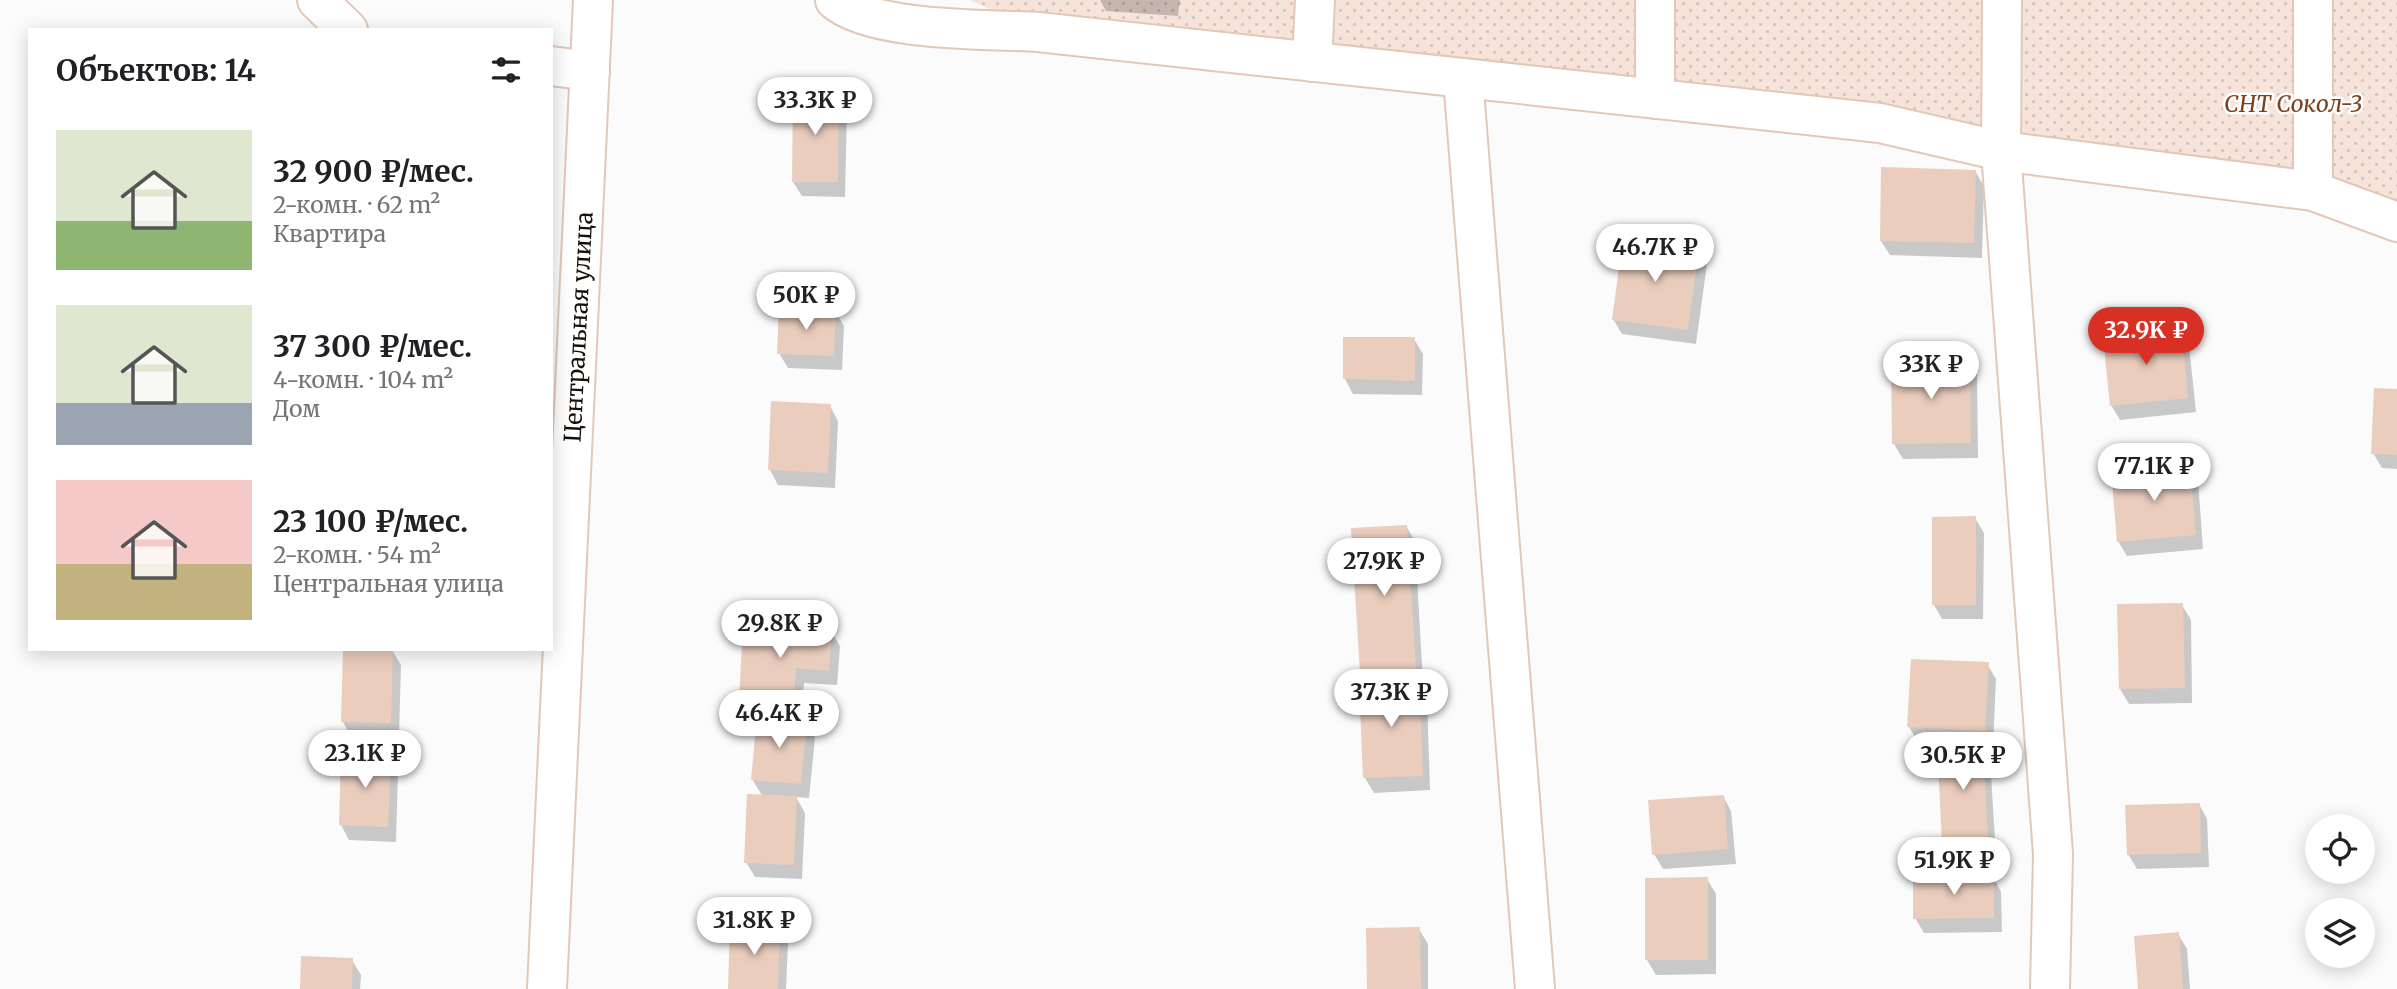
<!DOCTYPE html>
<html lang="ru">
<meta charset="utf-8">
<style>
:root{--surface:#fff;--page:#f6f6f6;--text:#202124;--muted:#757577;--accent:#d93025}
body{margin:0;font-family:Merriweather,serif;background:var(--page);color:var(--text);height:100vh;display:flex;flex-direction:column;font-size:26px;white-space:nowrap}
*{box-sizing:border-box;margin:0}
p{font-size:23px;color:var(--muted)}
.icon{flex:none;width:38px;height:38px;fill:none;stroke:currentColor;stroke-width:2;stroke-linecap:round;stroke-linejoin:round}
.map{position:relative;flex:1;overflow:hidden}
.details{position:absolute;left:28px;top:28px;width:525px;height:623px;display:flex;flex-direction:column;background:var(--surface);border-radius:0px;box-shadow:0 4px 18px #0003}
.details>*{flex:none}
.tools{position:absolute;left:2305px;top:814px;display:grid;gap:14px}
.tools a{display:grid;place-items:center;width:70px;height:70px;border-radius:50%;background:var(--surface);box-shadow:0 4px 18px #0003;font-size:35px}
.price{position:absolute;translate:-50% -60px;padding:0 16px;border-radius:24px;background:#fff;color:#222;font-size:23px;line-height:46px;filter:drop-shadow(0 2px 4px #0008)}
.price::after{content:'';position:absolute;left:50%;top:42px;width:21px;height:16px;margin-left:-10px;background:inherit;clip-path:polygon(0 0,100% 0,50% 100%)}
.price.active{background:var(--accent);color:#fff}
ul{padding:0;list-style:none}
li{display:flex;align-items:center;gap:21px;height:175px;padding:0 28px}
li span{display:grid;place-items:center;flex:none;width:196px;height:140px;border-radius:0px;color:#555}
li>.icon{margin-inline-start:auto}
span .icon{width:84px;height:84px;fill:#fffc;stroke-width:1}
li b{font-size:30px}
h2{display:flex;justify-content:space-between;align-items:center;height:84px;padding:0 28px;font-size:30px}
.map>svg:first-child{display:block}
.grass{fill:url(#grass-dots)}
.shadow{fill:#0003}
.building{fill:#eacdbd}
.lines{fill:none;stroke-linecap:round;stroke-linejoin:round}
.street-casing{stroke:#e4c7b8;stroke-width:42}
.primary-casing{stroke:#e4c7b8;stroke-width:42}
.street{stroke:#fff;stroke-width:38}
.primary{stroke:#fff;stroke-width:38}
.labels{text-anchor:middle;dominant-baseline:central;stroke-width:5;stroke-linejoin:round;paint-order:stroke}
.park-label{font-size:23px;font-style:italic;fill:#7c421f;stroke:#fff}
.street-label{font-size:23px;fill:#180f09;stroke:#fff}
</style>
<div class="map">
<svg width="2397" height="989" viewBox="0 0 2397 989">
<defs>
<pattern id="grass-dots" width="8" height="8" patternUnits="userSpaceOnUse" patternTransform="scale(1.75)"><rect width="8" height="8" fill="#f6e4db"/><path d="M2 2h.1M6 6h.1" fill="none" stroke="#d2c2bb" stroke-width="1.8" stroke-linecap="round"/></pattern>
</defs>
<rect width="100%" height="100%" fill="#fbfbfb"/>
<path class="grass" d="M 970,0 L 2397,0 L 2397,225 L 1710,111 L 1038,32 Z"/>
<path class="shadow" d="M 1100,0 L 1180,0 L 1178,16 L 1106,11 Z
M 838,95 L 847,110 L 845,197 L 802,196 L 793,182 Z
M 1975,171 L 1984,186 L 1982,258 L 1890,255 L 1881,241 Z
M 1698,249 L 1707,264 L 1696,344 L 1622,334 L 1613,319 Z
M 835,311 L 844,326 L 842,370 L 788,368 L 779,353 Z
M 2181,331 L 2189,346 L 2196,412 L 2120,420 L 2111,405 Z
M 1414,339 L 1423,354 L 1422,395 L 1353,394 L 1345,379 Z
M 1969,359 L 1977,374 L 1978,458 L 1903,459 L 1894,444 Z
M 2397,391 L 2397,469 L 2382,468 L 2373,453 Z
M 830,406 L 838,421 L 835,488 L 778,485 L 770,470 Z
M 2189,465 L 2198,480 L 2203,549 L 2127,556 L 2118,541 Z
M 1975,518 L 1984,533 L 1983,619 L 1942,619 L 1934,605 Z
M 1406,526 L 1415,541 L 1423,684 L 1420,684 L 1427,697 L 1430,790 L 1374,793 L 1365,778 L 1369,684 L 1362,672 Z
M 2182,605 L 2191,620 L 2192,703 L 2129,704 L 2120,689 Z
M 831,631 L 840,646 L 837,685 L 804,683 L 801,718 L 769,716 L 768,719 L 806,723 L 815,738 L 809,798 L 796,797 L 805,813 L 802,879 L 755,877 L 746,862 L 763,797 L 752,779 L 759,715 L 749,714 L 740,699 Z
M 392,650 L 401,665 L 399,737 L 351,737 L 343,722 Z
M 1987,664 L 1996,679 L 1993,746 L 1983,745 L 1990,758 L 1996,856 L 1953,858 L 1944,843 L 1939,743 L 1918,742 L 1909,727 Z
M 390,758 L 398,773 L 396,842 L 349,840 L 341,825 Z
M 1723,796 L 1731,811 L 1736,864 L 1663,869 L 1654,854 Z
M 2199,804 L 2207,819 L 2209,867 L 2137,869 L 2128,854 Z
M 1993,877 L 2001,892 L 2002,932 L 1924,933 L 1915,918 Z
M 1707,879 L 1716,894 L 1716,974 L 1656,975 L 1647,960 Z
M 779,928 L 788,943 L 786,989 L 730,989 Z
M 1419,929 L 1428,944 L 1428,989 L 1369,989 Z
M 2178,934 L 2187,949 L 2190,989 L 2140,989 Z
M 352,960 L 361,975 L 360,989 L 302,989 Z"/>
<path class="building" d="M 793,92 L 839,93 L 838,182 L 792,182 Z
M 1881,167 L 1976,170 L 1974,243 L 1880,241 Z
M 1623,237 L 1699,247 L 1688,330 L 1612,320 Z
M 779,307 L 836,310 L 834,356 L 777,354 Z
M 2182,329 L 2188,398 L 2110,406 L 2103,337 Z
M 1343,337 L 1415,337 L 1415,381 L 1343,379 Z
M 1970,357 L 1971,443 L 1892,444 L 1891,359 Z
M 2374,388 L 2397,389 L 2397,455 L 2371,454 Z
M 771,401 L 831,404 L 828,473 L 768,470 Z
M 2190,463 L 2196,535 L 2117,542 L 2111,470 Z
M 1976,516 L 1976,605 L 1932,605 L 1932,517 Z
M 1407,525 L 1416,669 L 1360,672 L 1351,528 Z
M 2183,603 L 2185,688 L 2119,689 L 2117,604 Z
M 743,624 L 832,630 L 829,671 L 796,668 L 794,703 L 739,700 Z
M 343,649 L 393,649 L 391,723 L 341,722 Z
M 1911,659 L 1989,662 L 1985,731 L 1907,727 Z
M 1419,680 L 1423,776 L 1363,778 L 1359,683 Z
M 757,716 L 807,721 L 801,784 L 751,780 Z
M 1983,742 L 1988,841 L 1942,843 L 1937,744 Z
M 341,754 L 391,756 L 388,827 L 339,825 Z
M 747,794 L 797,796 L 794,865 L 744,863 Z
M 1724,795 L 1728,849 L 1652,855 L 1648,800 Z
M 2200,803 L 2201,853 L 2127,855 L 2125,805 Z
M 1994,875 L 1994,918 L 1913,919 L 1913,876 Z
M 1708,877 L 1708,960 L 1645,960 L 1645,878 Z
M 730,925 L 780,926 L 778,989 L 728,989 Z
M 1420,927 L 1421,989 L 1367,989 L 1366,928 Z
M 2179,932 L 2183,989 L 2138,989 L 2134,936 Z
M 301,956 L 353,958 L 352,989 L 300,989 Z"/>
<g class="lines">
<defs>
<path id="street" d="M 317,0 L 348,30
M 835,0 C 872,32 987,29 1038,32 L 1880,123 L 2001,151 L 2313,191 L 2397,222
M 2002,0 L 2001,151 L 2053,854 L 2050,989
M 1312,62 L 1315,0
M 551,66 L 590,71
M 1463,78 L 1535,989
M 1655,99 L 1655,0
M 2313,191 L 2313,0"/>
<path id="primary" d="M 547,989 L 593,0"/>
</defs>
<use href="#street" class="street-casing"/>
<use href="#primary" class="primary-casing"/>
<use href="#street" class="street"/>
<use href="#primary" class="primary"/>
</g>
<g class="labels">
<g class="park-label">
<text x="2293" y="103">СНТ Сокол-3</text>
</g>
<g class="street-label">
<text transform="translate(578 327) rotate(-87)">Центральная улица</text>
</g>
</g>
</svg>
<div class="tools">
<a><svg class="icon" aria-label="locate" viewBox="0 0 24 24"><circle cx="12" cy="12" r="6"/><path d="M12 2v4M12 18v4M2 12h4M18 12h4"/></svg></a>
<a><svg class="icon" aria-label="layers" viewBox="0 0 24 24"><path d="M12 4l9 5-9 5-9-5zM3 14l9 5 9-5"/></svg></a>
</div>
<b class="price" style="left:815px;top:137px">33.3K ₽</b>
<b class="price" style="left:1655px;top:284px">46.7K ₽</b>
<b class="price" style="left:806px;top:332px">50K ₽</b>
<b class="price active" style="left:2146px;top:367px">32.9K ₽</b>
<b class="price" style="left:1931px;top:401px">33K ₽</b>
<b class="price" style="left:2154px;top:503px">77.1K ₽</b>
<b class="price" style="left:1384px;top:598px">27.9K ₽</b>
<b class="price" style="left:780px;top:660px">29.8K ₽</b>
<b class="price" style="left:1391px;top:729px">37.3K ₽</b>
<b class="price" style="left:779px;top:750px">46.4K ₽</b>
<b class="price" style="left:365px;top:790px">23.1K ₽</b>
<b class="price" style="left:1963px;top:792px">30.5K ₽</b>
<b class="price" style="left:1954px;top:897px">51.9K ₽</b>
<b class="price" style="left:754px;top:957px">31.8K ₽</b>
<section class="details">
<h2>Объектов: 14<svg class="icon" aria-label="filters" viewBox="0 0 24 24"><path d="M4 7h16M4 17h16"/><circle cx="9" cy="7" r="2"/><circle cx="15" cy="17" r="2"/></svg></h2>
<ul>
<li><span style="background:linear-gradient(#dfe7d0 65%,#8fb573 0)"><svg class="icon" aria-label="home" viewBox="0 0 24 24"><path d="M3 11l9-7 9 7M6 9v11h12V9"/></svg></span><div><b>32 900 ₽/мес.</b><p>2-комн. · 62 m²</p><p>Квартира</p></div></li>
<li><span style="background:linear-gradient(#dfe7d0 70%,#9aa5b1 0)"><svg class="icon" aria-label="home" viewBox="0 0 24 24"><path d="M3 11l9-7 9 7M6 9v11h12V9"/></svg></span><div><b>37 300 ₽/мес.</b><p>4-комн. · 104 m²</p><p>Дом</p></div></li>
<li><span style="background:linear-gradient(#f6c9c9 60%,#c2b280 0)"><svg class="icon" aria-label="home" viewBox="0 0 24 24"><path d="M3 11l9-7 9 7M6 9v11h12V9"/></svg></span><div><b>23 100 ₽/мес.</b><p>2-комн. · 54 m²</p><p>Центральная улица</p></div></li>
</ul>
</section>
</div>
